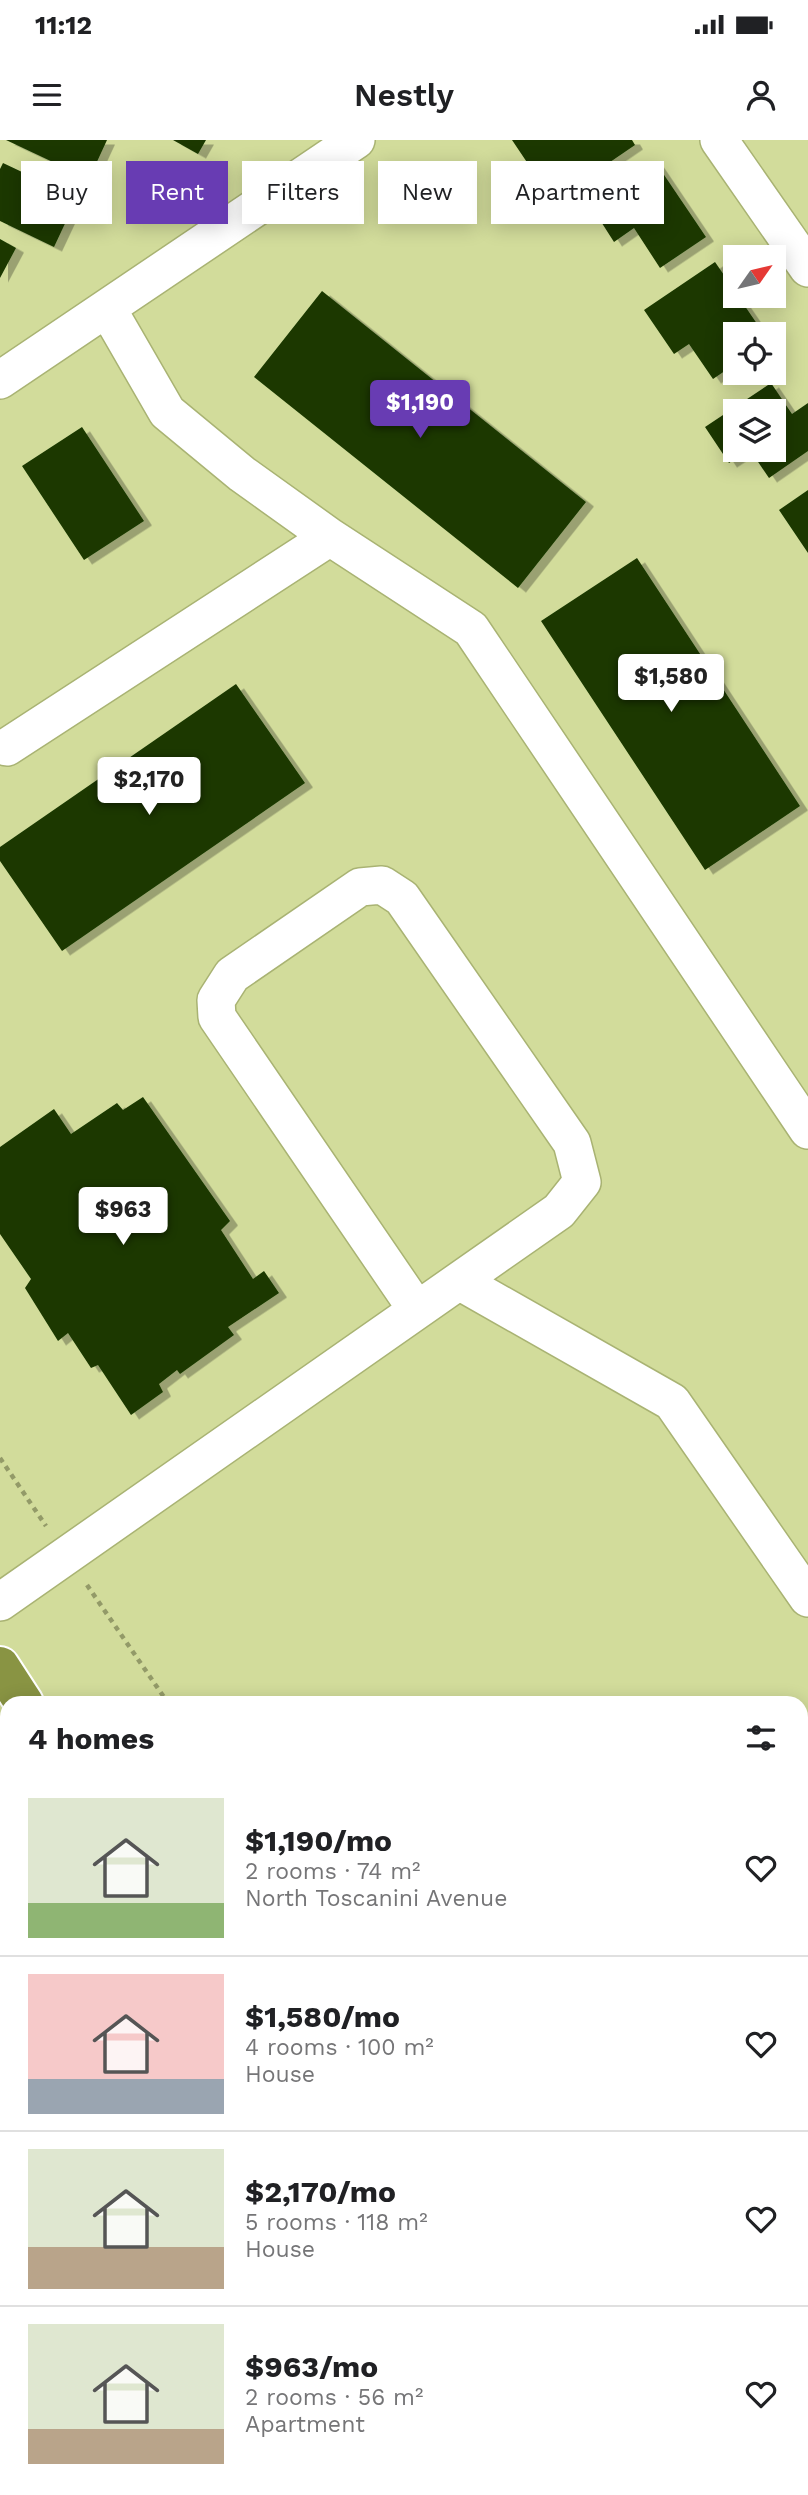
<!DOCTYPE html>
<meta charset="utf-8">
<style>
:root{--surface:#fff;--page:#f6f6f6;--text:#202124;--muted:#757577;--line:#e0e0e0;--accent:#683cb3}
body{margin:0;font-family:"Work Sans",sans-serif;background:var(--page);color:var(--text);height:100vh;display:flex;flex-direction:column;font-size:26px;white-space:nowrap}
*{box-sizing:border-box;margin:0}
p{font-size:23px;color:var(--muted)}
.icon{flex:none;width:38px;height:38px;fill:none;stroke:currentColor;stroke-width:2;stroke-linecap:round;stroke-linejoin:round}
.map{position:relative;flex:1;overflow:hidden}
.sheet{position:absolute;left:0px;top:1556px;width:808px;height:800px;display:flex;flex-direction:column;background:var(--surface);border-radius:21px 21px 0 0;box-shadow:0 4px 18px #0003}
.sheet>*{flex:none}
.top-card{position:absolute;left:21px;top:21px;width:766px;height:63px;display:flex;gap:14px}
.needle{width:46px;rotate:56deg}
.tools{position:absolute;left:723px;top:105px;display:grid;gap:14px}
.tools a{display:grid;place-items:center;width:63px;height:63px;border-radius:0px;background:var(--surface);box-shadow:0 4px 18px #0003;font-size:35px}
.price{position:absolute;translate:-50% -60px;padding:0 16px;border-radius:7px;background:#fff;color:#222;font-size:23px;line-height:46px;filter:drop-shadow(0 2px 4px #0008)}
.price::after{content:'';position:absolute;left:50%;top:42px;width:21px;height:16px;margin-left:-10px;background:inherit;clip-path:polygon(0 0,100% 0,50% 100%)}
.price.current{background:var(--accent);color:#fff}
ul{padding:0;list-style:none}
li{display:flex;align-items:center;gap:21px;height:175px;padding:0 28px}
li+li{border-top:2px solid var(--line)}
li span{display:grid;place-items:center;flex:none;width:196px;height:140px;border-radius:0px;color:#555}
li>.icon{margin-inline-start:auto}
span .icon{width:84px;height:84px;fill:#fffc;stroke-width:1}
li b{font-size:30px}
h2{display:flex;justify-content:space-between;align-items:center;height:84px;padding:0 28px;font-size:30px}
.pill{padding:0 24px;border-radius:0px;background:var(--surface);box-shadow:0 4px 18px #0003;font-size:24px;line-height:63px}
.pill.current{background:var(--accent);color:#fff}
.status{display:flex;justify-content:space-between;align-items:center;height:49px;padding:0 35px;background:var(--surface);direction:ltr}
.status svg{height:19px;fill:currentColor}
header{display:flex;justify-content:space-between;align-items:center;height:91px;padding:0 28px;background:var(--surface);font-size:32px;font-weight:600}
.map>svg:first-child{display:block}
.green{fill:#d29fb1}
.building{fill:#1a3904;filter:url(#shadow)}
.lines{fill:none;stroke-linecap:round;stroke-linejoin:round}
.minor-casing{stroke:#a9b373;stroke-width:40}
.highway-casing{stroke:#fff;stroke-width:42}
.path{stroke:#939a68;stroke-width:4.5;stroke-dasharray:5 5;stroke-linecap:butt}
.minor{stroke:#fff;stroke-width:37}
.highway{stroke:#899443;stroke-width:38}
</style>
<div class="status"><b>11:12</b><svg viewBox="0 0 49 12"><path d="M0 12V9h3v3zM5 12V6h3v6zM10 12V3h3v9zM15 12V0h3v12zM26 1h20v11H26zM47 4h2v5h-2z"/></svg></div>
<header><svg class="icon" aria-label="menu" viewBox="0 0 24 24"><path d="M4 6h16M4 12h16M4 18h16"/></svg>Nestly<svg class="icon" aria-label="person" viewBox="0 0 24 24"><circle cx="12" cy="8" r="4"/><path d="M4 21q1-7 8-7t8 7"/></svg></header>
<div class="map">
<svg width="808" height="2355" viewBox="0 0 808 2355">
<defs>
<filter id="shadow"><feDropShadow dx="8" dy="4.5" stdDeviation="0" flood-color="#0004"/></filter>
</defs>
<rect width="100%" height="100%" fill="#d2dc9b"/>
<path class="green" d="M 808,1971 L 808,2355 L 672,2355 L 669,2349 L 802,2348 L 802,1975 Z"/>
<path class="building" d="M 6,0 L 107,0 L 89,39 Z
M 173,0 L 206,0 L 198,14 Z
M 512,0 L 632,0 L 635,5 L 553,61 Z
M 3,23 L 77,58 L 54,107 L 0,81 L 0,29 Z
M 656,23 L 706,97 L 660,128 L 634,88 L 614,102 L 591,66 Z
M 0,99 L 16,108 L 0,138 Z
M 715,122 L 735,151 L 735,156 L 738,156 L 764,194 L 735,194 L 735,224 L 713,239 L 689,204 L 674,214 L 644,170 Z
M 322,151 L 586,362 L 518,448 L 254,237 Z
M 771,243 L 792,274 L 808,263 L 808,311 L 769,338 L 750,310 L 774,310 L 774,271 L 735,271 L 735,310 L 749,310 L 729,323 L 705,287 Z
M 82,287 L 144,381 L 84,420 L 22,326 Z
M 808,350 L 808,413 L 779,370 Z
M 637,418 L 800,666 L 705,730 L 541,481 Z
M 236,544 L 305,643 L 62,811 L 0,721 L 0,707 Z
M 143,957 L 230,1081 L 221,1090 L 253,1139 L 264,1131 L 279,1153 L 228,1187 L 234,1195 L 180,1234 L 177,1230 L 159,1244 L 163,1252 L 131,1275 L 98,1225 L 91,1228 L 68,1193 L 58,1201 L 25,1148 L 31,1139 L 0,1094 L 0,1007 L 54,969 L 71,994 L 117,963 L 123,970 Z
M 0,1880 L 7,1892 L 7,1911 L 0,1915 Z
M 7,2060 L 7,2161 L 0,2151 L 0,2064 Z"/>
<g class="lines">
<defs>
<path id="minor" d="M 719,0 L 808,128
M 0,240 L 356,0
M 330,397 L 471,489 L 808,990
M 7,607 L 330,397 L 242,334 L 167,272 L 107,168
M 459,1141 L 672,1262 L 808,1458
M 0,1462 L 559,1071 L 582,1042 L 572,1003 L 402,758 L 382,745 L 360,747 L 232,835 L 216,860 L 217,877 L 417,1170
M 0,1602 L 7,1597
M 0,1810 L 7,1805
M 802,1897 L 808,1892
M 0,2004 L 7,2000
M 0,2245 L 7,2240
M 146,2355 L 155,2348"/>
<path id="highway" d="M 0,1526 L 24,1563
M 546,2348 L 550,2355"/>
</defs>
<use href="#minor" class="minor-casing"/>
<use href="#highway" class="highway-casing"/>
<path class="path" d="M 0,1318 L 46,1386
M 87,1445 L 168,1563
M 0,1707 L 7,1718
M 374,2348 L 376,2355
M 12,2355 L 22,2348"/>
<use href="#minor" class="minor"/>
<use href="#highway" class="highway"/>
</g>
</svg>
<div class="tools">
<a><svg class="needle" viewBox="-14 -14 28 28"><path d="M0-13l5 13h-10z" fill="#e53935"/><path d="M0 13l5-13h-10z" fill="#757577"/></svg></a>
<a><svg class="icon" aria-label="locate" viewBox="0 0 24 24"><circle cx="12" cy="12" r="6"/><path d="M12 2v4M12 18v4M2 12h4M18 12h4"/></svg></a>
<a><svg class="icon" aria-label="layers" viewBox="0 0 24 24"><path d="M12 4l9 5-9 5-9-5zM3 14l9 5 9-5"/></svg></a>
</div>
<b class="price current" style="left:420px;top:300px">$1,190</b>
<b class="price" style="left:671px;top:574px">$1,580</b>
<b class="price" style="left:149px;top:677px">$2,170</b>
<b class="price" style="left:123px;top:1107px">$963</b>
<div class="top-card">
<a class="pill">Buy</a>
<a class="pill current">Rent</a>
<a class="pill">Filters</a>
<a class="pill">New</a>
<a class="pill">Apartment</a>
</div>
<section class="sheet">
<h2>4 homes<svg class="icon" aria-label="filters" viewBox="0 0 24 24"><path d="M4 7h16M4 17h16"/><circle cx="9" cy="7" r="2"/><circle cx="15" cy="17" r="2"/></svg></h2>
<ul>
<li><span style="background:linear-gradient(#dfe7d0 75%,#8fb573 0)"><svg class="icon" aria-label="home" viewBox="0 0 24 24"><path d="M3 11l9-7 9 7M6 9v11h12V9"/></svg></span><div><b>$1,190/mo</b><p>2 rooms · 74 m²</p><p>North Toscanini Avenue</p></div><svg class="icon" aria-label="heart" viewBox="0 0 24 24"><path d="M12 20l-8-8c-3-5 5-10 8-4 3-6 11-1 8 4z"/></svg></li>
<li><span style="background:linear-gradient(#f6c9c9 75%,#9aa5b1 0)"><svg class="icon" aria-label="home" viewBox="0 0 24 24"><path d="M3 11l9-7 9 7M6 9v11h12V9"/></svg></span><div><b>$1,580/mo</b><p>4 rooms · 100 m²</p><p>House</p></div><svg class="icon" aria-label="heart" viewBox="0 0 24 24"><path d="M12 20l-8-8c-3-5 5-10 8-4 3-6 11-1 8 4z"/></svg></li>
<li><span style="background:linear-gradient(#dfe7d0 70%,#b9a48a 0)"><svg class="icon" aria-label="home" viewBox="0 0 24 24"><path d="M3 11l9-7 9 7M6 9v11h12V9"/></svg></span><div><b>$2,170/mo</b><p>5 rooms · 118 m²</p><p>House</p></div><svg class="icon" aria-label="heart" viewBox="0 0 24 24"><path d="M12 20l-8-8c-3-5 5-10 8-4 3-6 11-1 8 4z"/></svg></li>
<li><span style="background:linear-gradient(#dfe7d0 75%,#b9a48a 0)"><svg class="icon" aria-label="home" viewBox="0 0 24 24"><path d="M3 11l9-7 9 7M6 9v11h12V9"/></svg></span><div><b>$963/mo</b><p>2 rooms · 56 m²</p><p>Apartment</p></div><svg class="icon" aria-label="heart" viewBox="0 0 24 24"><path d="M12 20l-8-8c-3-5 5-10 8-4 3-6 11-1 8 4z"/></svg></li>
</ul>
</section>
</div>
